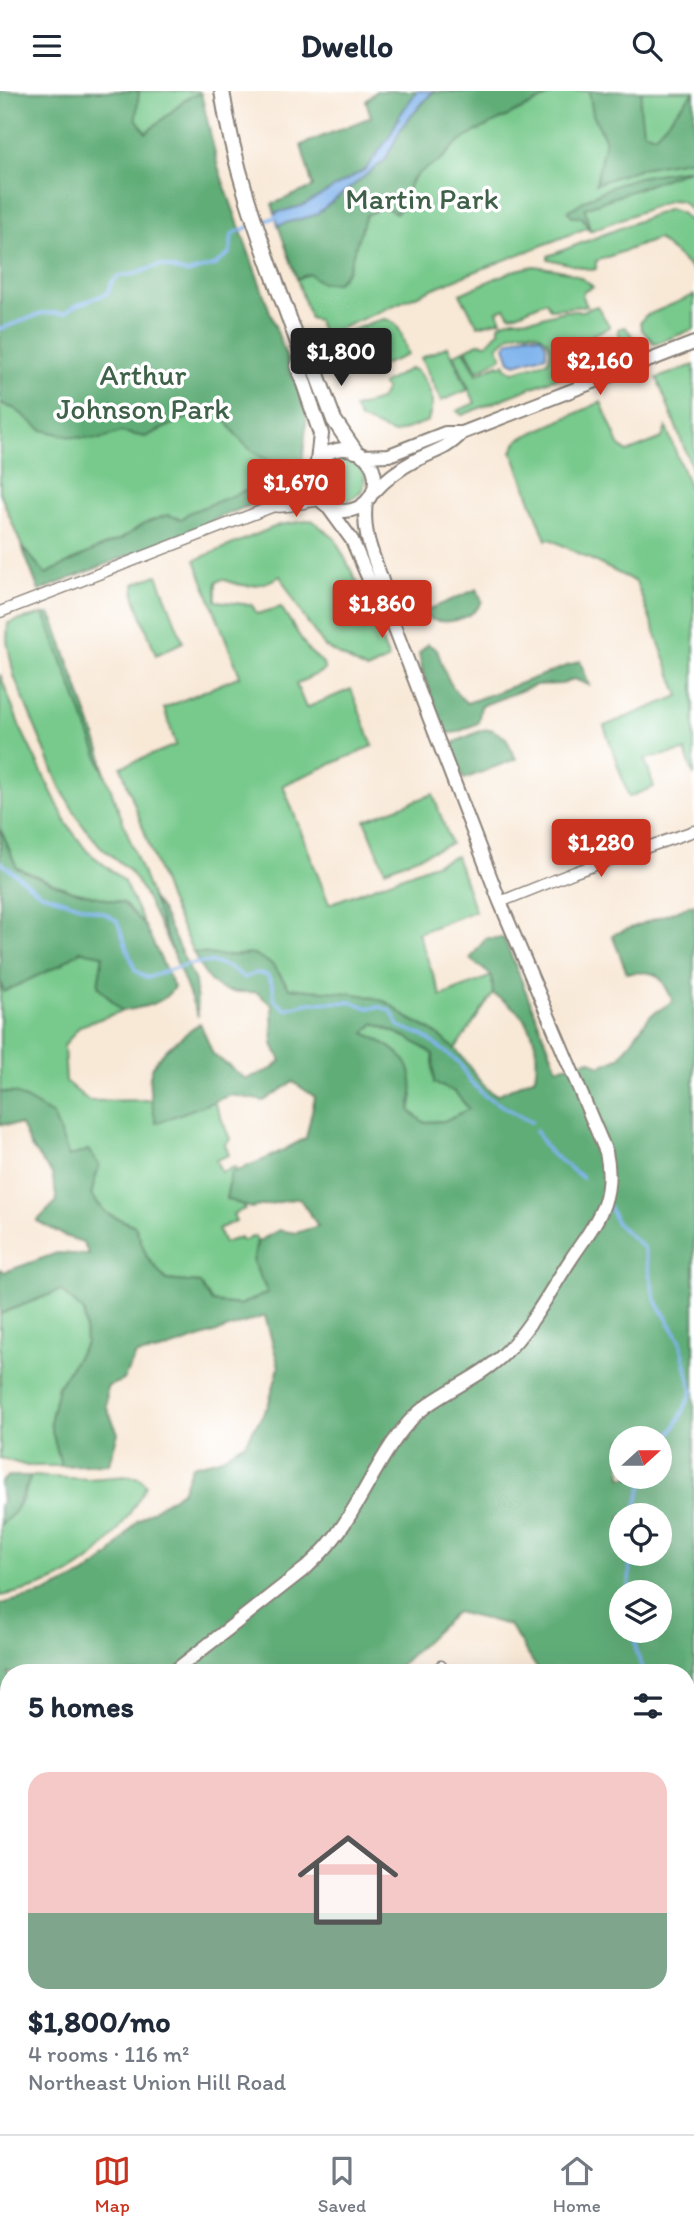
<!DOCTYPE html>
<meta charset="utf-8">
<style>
:root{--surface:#fff;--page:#f6f6f7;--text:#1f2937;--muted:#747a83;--line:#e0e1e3;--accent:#c8321e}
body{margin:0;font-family:Itim,sans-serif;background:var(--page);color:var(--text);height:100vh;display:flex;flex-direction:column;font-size:26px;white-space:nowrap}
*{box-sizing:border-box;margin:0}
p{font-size:23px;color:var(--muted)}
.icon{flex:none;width:38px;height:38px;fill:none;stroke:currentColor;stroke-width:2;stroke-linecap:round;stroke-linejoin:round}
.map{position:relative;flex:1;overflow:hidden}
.panel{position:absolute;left:0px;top:1573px;width:695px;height:471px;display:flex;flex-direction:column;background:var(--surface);border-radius:28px 28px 0 0;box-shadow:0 7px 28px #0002}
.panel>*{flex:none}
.needle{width:46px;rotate:69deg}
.controls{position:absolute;left:609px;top:1335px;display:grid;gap:14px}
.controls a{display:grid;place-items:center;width:63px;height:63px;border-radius:50%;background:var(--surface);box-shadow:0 7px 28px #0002;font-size:35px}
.price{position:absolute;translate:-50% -60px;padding:0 16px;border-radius:7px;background:var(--accent);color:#fff;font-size:23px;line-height:46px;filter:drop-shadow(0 2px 4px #0008)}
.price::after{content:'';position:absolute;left:50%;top:42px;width:21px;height:16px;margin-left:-10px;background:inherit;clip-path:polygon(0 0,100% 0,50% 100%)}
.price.on{background:#222;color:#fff}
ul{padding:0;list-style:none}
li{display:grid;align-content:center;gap:14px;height:371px;padding:0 28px}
li span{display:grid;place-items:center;height:217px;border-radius:21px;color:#555}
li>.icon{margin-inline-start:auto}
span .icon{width:126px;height:126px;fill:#fffc;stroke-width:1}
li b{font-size:30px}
h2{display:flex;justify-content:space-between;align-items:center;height:84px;padding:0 28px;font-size:30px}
header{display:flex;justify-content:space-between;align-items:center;height:91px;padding:0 28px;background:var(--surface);font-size:32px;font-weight:700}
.tab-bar{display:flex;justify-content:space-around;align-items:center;height:98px;border-top:2px solid var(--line);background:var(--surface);font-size:19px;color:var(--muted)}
.tab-bar a{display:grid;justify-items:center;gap:4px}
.tab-bar .on{color:var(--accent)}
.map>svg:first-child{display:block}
.green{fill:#77c98c;stroke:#4a7254;stroke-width:2}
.forest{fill:#61ad78;stroke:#3e644a;stroke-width:2;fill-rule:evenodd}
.water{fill:#80b4ed;stroke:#4e6884;stroke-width:2}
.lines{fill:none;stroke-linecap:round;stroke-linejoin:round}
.stream{stroke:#80b4ed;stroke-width:3.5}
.minor-casing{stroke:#8a8279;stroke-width:13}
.tertiary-casing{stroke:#8a8279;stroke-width:16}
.secondary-casing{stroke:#8a8279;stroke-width:18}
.minor{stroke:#fff;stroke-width:10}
.tertiary{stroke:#fff;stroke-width:12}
.secondary{stroke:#fff;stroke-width:14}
.labels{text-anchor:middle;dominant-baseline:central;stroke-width:7;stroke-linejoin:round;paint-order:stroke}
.park-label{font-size:30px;fill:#406149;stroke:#fff}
</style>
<header><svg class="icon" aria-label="menu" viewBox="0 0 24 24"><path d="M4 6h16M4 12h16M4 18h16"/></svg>Dwello<svg class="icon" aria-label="search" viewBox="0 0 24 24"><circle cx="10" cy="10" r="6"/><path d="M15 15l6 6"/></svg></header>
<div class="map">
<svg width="694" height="2043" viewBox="0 0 694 2043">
<rect width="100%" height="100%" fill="#fff"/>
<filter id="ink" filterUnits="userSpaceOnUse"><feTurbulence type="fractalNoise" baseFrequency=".0143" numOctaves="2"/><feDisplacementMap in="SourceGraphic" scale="14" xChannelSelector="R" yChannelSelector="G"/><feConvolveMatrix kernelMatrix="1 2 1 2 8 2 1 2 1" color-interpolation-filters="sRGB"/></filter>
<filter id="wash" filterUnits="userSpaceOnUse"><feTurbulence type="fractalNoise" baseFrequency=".00686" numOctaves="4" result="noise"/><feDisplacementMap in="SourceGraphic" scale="28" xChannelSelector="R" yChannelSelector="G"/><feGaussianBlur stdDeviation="1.57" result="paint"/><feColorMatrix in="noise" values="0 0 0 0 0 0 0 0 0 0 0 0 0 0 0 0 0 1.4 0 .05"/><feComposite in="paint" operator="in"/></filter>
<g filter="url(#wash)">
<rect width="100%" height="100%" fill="#f8e8d6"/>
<path class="green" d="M 0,0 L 199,0 L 210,67 L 290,388 L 283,395 L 280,393 L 251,411 L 38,495 L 0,402 Z
M 451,0 L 694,0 L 694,123 L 682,110 L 671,109 L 590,140 L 589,136 L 441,194 L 323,245 L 318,230 L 310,227 L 297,188 L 302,186 L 326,116 L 308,55 Z
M 669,118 L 681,122 L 694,135 L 694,180 L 658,148 L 596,170 L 596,178 L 592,179 L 548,168 L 548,165 Z
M 534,175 C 556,178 577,180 593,196 L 583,201 L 582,206 L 587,215 L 550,218 L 546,210 L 517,223 L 510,224 L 505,217 L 497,220 L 501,229 L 478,235 L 460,203 L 512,180 Z
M 694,204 L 694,238 L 655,253 L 642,239 L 640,232 L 645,225 Z
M 597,215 L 610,236 L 592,244 L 597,258 L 621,251 L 618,238 L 625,236 L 632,244 L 630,264 L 551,289 L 462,324 L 457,320 L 475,312 L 454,263 L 464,259 L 477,283 L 498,273 L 500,275 L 505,272 L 506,277 L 513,281 L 548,270 C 558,246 531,234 511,244 C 506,247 502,252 498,255 L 502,266 L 477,280 L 466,258 L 478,252 L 487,253 L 499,240 L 499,234 L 505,230 L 514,228 L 539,227 L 564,220 L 583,220 Z
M 384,228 C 401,229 403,250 408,264 L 383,274 L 373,256 L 366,251 L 333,261 L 329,249 L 370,232 Z
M 448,255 L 468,299 L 441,310 L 421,267 Z
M 694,274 L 694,382 L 657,287 Z
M 411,277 C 422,281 432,300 432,312 C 432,317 429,325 428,330 L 394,343 L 360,328 L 354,317 L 380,309 L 386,298 L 382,293 Z
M 601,311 L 619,354 L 627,361 L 662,347 L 666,336 L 694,408 L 694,685 L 685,660 L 645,668 L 654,696 L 629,706 L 604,635 L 679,605 L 636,491 L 550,448 L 546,449 L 512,360 L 519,348 Z
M 340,369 C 373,369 374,409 337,411 C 332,405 333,401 330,395 C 324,378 319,377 340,369 Z
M 312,429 L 335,448 L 360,497 L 389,568 L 367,579 L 325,556 L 305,528 L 280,485 C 261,496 244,498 223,488 L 216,491 L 216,510 L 252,514 L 257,523 L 281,516 L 309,560 L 322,571 L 325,579 L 296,593 L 306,617 L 351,598 L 373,655 L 283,694 L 329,813 L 456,765 L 475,820 L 418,842 L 441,905 L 492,885 L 493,903 L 455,958 L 433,940 L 405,925 L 388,912 L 289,897 L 273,874 L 254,863 L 223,865 L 193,861 L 169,809 L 121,676 L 176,654 L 164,617 L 240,585 L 195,469 L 279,434 Z
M 157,484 L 183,551 L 156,564 L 135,507 L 134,493 Z
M 44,523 L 51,540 L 172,860 L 143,800 L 128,778 L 100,755 L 80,731 L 60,696 L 14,585 L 7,550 L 8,532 Z
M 0,583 L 20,636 L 67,733 L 87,760 L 123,789 L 145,835 L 123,812 L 69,799 L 17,777 L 0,737 Z
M 433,703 L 451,753 L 385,779 L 365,729 Z
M 80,860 L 103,864 L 98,895 L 122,920 L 80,935 L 64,955 L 66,991 L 89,1010 L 152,1009 L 156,1032 L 214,1010 L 230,1048 L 225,1053 L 229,1064 L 216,1069 L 221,1081 L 235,1076 L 236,1080 L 231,1082 L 226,1108 L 244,1114 L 245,1118 L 233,1123 L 236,1130 L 218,1138 L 224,1152 L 240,1146 L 242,1150 L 255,1145 L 257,1151 L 253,1171 L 268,1202 L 239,1214 L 212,1211 L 200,1192 L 166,1189 L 147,1166 L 135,1135 L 106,1122 L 91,1104 L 99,1074 L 88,1059 L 69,1066 L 15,1002 L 0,1001 L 0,891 L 4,900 L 60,874 Z
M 373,932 L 408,947 L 433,963 L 434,992 L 455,1001 L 469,1018 L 445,1030 L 423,1031 L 410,1020 L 413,1004 L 365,942 Z
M 61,1199 L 84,1220 L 86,1252 L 58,1296 L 50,1332 L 61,1375 L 27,1375 L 0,1367 L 0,1223 Z
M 31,1385 L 88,1388 L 129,1385 L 140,1387 L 146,1395 C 108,1462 79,1491 0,1505 L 0,1433 L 22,1410 Z
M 210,2035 L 394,2035 L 396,2042 L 214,2043 Z"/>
<path class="forest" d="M 0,0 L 139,0 L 136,27 L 146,42 L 189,6 L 201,2 L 218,76 L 307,324 L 303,367 L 290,388 L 284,382 L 282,374 C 250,366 236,346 219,319 L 203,321 L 184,328 L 145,346 L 121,341 L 100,348 L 71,346 L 42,339 L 15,318 L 0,312 Z
M 376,0 L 417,0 L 400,24 L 389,46 L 366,78 L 302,115 L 275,122 L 272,113 L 313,96 L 301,54 L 371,26 L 366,10 Z
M 559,0 L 475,41 L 454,55 L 441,69 L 419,82 L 410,92 L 406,114 L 396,122 L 384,116 L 366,124 L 348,179 L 337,192 L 321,192 L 309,183 L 297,188 L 278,134 L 315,124 L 385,69 L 403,34 L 433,1 Z
M 589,0 L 642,0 L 640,15 L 643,40 L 655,44 L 694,1 L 694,68 L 641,77 L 596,93 L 605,48 L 593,24 Z
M 694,77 L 585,117 L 590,140 L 582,126 L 572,126 L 568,120 C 590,105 614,93 639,86 C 657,82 676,81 694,77 Z
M 277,389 L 283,395 L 253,413 L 215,428 L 210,432 L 39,500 L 22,456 L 46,483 L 96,458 L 121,448 L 145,432 L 167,424 L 182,428 L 188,422 L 244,400 L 264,401 Z
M 477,498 L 482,510 C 473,531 436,537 420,522 Z
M 44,523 L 50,523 L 55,533 L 102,665 L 105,684 Z
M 428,553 L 437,559 C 444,579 450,599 467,612 L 580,570 L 589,594 L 574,588 L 562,593 L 536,594 L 481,615 L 478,632 L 458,641 L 445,643 L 423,583 L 419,562 Z
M 491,638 L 506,647 L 516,668 L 464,688 L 452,658 L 455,651 L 482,639 Z
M 0,737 L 17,777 L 69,799 L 123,812 L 145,835 L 174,896 C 162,915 143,916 122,920 L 98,895 L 103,864 L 80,860 L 60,874 L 4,901 L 0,891 Z
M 152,807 L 161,819 L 195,890 L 198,926 Z
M 694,813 L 694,1927 L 686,1914 L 686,1582 L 540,1582 L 509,1534 L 456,1521 L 392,1582 L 9,1582 L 9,1795 L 0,1795 L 0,1513 L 45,1502 L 84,1484 L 110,1464 L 137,1430 L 182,1400 L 192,1375 L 219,1368 L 245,1352 L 268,1315 L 279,1276 L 265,1225 L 160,1260 L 136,1264 L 123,1289 L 107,1296 L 106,1315 L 118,1342 L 109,1373 L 61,1375 L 50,1332 L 58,1296 L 86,1252 L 84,1221 L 61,1199 L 0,1223 L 0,1178 L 5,1181 L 57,1162 L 89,1164 L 83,1151 L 67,1146 L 37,1130 L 57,1110 L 52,1083 L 31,1056 L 21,1034 L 0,1033 L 0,1001 L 15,1002 L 53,1024 L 69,1066 L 88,1059 L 99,1074 L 91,1104 L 106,1122 L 135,1135 L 147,1166 L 166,1189 L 200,1192 L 212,1211 L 240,1214 L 268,1202 L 253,1171 L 257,1151 L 279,1139 L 296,1142 L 318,1135 L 299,1107 L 251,1117 L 226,1108 L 231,1082 L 270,1066 L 306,1047 L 315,1006 L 293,991 L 264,1010 L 231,1004 L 156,1032 C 153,1016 146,993 152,977 C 158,962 187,942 200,932 L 213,963 L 246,988 L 272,978 L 281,970 L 273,953 L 272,914 L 256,901 C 216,903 210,896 193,861 L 223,865 L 254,863 L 273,874 L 289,897 C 320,901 357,899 386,911 C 394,914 400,923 408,927 C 425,936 440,944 454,957 C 471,972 476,994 497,1004 L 535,986 C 539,964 536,940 520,923 C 513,915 502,909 493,903 L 492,885 L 470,868 L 486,847 L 504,847 L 557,977 L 590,969 L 600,975 L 619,967 L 650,925 L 673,910 C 659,882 659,880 627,882 L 612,844 ZM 374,932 L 408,947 L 433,963 L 434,992 L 455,1001 L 469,1018 L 444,1030 L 423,1031 L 410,1020 C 418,973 406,963 365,942 ZM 621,1348 L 660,1348 L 660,1386 L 621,1386 ZM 621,1424 L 660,1424 L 660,1463 L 621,1463 ZM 621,1502 L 660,1502 L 660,1540 L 621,1540 Z
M 8,1385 L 31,1385 L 14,1422 L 2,1433 L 0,1433 L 0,1415 L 2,1410 L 0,1392 Z"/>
<path class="water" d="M 417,0 L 433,0 L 403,34 L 385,69 L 315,124 L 278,134 L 275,122 L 302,115 L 366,78 L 389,46 L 400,24 Z
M 527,243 L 541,246 L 546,253 L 546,264 L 516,273 L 510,270 L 505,256 L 509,250 Z"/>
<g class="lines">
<path class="stream" d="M 258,133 L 281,124
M 0,238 L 43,222 L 65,222 L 75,215 L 108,202 L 112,191 L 119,185 L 134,183 L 161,174 L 187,182 L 215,174 L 230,162 L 232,143 L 251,135
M 0,771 L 40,802 L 106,823 L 117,830 L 135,879 L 147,887 C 180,875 215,859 244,887 L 256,882 L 267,884 L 273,895 L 274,908 L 285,918 L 309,912 L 352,911 L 368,917 L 381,916 L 391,920 L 399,935 L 424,945 L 459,971 L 471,991 L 485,1005 L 531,1031
M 536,1040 L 549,1061 L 583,1087
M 609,1115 L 617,1133 L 644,1157 L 655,1208 L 680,1249 L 692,1301 L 681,1325 L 660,1361
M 633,1424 L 645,1386
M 629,1502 L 630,1463
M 634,1540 L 636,1561 L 645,1582
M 686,1654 L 694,1658
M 686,1679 L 688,1657
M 686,1684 L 694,1705"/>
</g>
</g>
<g filter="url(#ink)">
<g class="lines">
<defs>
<path id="minor" d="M 274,415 L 279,409 L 300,394 L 316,376
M 0,521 L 274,415 C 283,418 308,410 321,409
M 500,811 L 575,781 L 694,740
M 441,1575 L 442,1582
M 51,2043 L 79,2035
M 665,2043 L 667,2035"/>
<path id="tertiary" d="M313 389a31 31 0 1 1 62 0a31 31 0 1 1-62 0Z
M 363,365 L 389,364 L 445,342 L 462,342 L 694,252
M 374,401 C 385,389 399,378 414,370 C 434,360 446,359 462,342
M 328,416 L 352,449 L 376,505 L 388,519
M 172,1582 L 307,1476 C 320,1464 332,1451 342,1436 C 365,1403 381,1363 408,1332 C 433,1303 475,1291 503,1264 C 531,1237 550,1200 571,1168 C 582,1151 597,1133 604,1113 C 610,1095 610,1079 606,1061 L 500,811 L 388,519 C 385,478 360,456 366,411
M 196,2035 L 201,2043"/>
<path id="secondary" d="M 222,0 C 236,94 271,175 302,263 L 312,270 L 334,329 L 355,360
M 302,263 L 298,275 L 321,343 L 318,371"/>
</defs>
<use href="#minor" class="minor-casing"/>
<use href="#tertiary" class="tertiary-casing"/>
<use href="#secondary" class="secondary-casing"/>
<use href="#minor" class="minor"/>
<use href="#tertiary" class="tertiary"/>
<use href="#secondary" class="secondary"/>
</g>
</g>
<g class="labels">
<g class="park-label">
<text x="422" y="107">Martin Park</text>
<text x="143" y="283">Arthur<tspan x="143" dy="34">Johnson Park</tspan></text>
</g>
</g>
</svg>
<div class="controls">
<a><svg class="needle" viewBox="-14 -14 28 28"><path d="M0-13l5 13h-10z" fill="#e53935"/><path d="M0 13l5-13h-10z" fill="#747a83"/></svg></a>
<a><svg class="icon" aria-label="locate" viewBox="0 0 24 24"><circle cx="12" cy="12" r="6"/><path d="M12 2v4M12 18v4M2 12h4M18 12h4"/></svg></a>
<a><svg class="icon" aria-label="layers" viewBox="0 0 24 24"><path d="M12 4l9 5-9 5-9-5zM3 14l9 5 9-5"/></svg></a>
</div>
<b class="price on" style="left:341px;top:297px">$1,800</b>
<b class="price" style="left:600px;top:306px">$2,160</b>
<b class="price" style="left:296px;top:428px">$1,670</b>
<b class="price" style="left:382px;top:549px">$1,860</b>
<b class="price" style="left:601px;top:788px">$1,280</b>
<section class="panel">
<h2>5 homes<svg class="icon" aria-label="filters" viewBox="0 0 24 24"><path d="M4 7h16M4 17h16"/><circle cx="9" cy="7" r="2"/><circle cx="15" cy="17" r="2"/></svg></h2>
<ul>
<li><span style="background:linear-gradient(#f6c9c9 65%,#7fa58c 0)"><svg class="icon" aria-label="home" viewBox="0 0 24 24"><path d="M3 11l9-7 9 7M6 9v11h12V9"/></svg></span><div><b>$1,800/mo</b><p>4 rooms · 116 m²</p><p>Northeast Union Hill Road</p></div></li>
</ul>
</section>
</div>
<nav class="tab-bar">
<a class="on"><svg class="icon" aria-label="map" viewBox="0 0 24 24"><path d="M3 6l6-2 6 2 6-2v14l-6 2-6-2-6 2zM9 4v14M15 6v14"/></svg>Map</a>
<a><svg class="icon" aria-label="saved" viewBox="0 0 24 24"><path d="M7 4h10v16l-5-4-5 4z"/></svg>Saved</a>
<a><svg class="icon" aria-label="home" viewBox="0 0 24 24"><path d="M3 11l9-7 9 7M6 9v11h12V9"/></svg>Home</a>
</nav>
